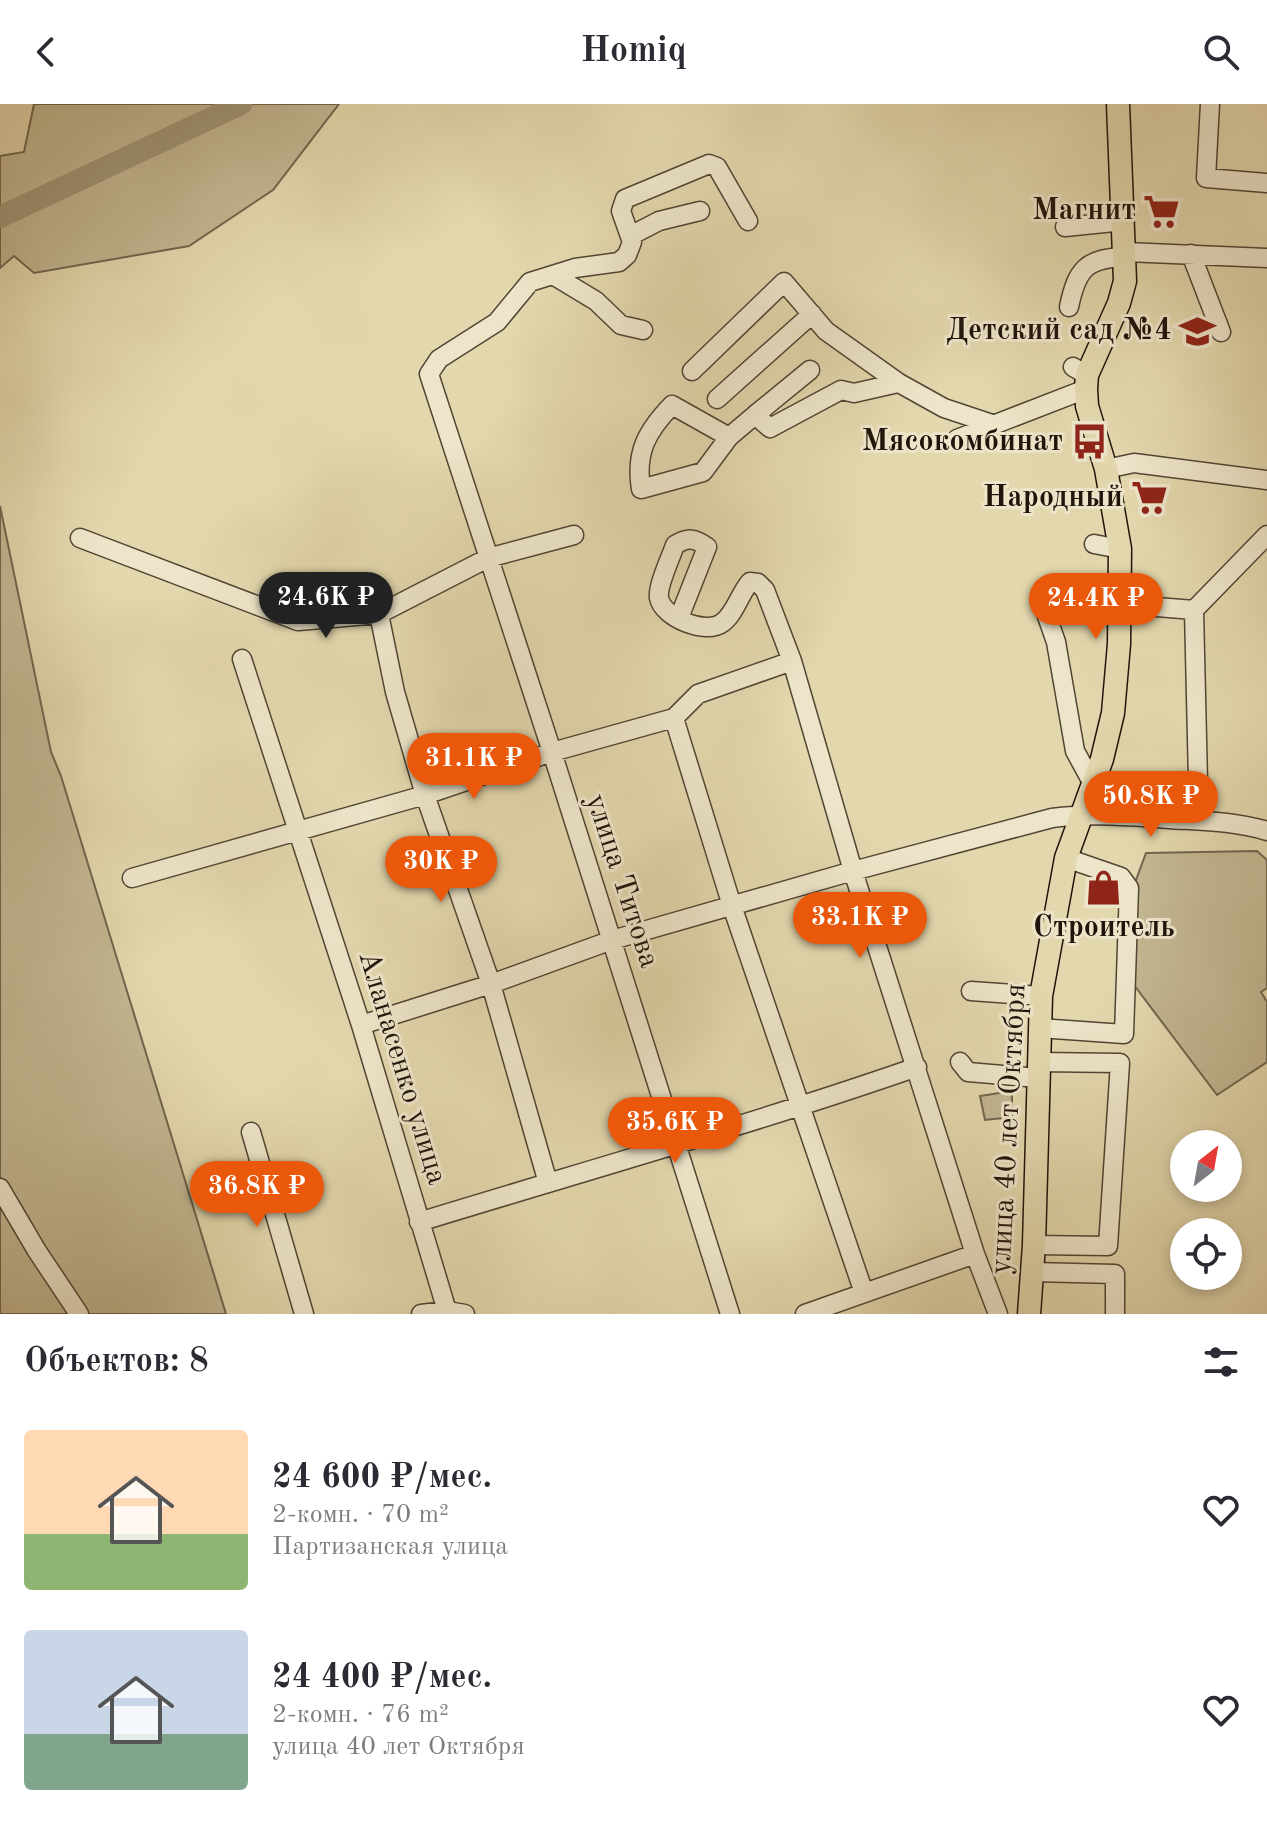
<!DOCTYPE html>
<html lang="ru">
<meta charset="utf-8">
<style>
:root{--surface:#fff;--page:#f7f7f7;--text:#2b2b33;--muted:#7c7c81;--accent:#ea580c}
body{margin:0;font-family:"Old Standard TT",serif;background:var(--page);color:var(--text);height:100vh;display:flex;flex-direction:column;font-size:30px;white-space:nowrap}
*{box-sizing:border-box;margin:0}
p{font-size:26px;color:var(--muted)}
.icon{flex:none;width:44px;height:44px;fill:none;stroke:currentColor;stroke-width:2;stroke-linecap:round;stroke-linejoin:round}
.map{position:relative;height:1210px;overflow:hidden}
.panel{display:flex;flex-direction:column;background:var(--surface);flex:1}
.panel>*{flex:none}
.needle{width:52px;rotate:31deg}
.buttons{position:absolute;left:1170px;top:1026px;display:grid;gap:16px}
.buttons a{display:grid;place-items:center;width:72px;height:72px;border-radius:50%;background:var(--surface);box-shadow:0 4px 12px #0003;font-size:40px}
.price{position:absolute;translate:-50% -68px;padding:0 18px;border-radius:28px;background:var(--accent);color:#fff;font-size:26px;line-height:52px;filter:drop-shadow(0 2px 4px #0008)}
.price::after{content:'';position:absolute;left:50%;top:48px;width:24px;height:18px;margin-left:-12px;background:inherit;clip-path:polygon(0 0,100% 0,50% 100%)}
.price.current{background:#222;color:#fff}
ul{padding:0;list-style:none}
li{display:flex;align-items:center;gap:24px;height:200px;padding:0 24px}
li span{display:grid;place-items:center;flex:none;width:224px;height:160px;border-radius:8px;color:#555}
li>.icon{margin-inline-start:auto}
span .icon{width:96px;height:96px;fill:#fffc;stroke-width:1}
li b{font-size:34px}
h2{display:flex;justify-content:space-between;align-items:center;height:96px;padding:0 24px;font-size:34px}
header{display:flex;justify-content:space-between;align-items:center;height:104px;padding:0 24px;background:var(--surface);font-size:36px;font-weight:800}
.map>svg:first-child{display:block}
.green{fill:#c2b691;stroke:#71654e;stroke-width:2}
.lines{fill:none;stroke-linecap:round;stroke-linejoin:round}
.river{stroke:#a19576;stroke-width:22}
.minor-casing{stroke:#514534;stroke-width:21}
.major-casing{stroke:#20140b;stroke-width:25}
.minor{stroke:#ede5ca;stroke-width:18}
.major{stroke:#e3d7ad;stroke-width:22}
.labels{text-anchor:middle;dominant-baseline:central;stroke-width:6;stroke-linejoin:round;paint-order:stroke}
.poi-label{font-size:30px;font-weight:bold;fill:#20140b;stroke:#ede5ca;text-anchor:end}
.street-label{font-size:30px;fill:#20140b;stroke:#ede5ca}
</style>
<header><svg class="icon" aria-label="back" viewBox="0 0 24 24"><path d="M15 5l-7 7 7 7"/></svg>Homiq<svg class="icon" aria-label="search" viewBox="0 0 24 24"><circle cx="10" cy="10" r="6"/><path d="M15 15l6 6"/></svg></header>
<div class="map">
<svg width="1267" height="1210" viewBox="0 0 1267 1210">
<rect width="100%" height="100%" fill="#e3d7ad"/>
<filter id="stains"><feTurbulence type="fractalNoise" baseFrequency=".0025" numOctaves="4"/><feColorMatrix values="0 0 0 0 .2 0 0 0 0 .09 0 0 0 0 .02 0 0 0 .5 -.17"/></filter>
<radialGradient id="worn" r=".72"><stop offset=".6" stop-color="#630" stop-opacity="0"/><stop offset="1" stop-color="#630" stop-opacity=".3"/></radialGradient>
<path class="green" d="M 34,0 L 339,0 L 273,86 L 189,142 L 34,169 L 14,152 L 0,164 L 0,52 L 24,48 Z
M 0,402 L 51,648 L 61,672 L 226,1210 L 0,1210 Z
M 1257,747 L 1267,756 L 1267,884 L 1261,888 L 1267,898 L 1267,958 L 1217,991 L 1134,881 L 1136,776 L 1146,749 Z
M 1012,987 L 1012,1013 L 985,1016 L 980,992 Z"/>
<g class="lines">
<path class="river" d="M 0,113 L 241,0"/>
<defs>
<path id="minor" d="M 1210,0 L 1206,74 L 1267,79
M 1065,123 L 1124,117
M 630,132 L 659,117 L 700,107
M 1126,148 L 1267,154
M 1191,150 L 1221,228
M 553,171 L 596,197 L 621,221 L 643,226
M 1069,203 C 1077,165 1086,154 1126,153
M 1073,263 L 1087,271
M 810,266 L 755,311 L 770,324 L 841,286 L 854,289 L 898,279
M 692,267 L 784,178 L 826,227 L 899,279 L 944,304 L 995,321
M 717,295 L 812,210
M 729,333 L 672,301 C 647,327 635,348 641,385 L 703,368 L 729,333 L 755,311
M 957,335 L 1086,285
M 1106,365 L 1134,359 L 1267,376
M 80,434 L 298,517 L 379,510 L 488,454 L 574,431
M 1094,440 L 1120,445
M 1041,495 L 1056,538 L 1075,647 L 1093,680
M 1120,500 L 1194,506
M 379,510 L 395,588 L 425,691 L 491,880 L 548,1079
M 679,514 L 707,443 C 695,434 688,433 675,441 C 671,453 657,482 659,494 C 663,514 706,531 722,519 C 735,510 740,489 750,478 L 758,479 L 765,486 L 792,557 L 853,767 L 975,1150 L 998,1210
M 242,555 L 361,921 L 447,1207
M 674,614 L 732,802 L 864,1189
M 1198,678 L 1194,506 L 1267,431
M 132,774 L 425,691 L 552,648 L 674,614 L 698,590 L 792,557
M 971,887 L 1041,892
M 361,921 L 491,880 L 612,836 L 853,767 L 1052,714 C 1091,709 1130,712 1169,715 C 1202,717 1235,717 1267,727
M 1039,924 L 1124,930 L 1129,784 L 1121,773 L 1066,754
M 960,958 L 968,968 L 1038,974
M 251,1028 L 304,1210
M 0,1084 L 37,1147 L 79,1210
M 419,1118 C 585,1067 753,1020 917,963
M 1034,1141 L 1108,1142 L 1120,959 L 1038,958
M 1032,1168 L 1115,1170 L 1115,1210
M 421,1210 L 447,1207 L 465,1210
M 730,1210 L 552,648 L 429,270 L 439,255 L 497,218 L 530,178 L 575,164 L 619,158 L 627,151 L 632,138 L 621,107 L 625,95 L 709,60 L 717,63 L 748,117
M 805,1210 L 975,1150"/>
<path id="major" d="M 1029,1210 L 1034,1141 L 1041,892 L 1066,754 L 1102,655 L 1113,609 L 1119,540 L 1120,445 L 1106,365 L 1087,302 L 1086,285 L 1087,271 L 1119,199 L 1125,177 L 1118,0"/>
</defs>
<use href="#minor" class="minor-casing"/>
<use href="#major" class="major-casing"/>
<use href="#minor" class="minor"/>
<use href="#major" class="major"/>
</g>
<defs>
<symbol id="supermarket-bare" viewBox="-9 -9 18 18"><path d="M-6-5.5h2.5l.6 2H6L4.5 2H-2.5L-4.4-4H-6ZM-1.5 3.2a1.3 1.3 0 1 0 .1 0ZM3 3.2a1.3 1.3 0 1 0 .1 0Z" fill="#8f2418" stroke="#ede5ca" stroke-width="2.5" paint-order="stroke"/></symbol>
<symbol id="school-bare" viewBox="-9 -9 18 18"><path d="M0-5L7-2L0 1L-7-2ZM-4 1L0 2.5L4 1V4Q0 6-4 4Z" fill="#8f2418" stroke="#ede5ca" stroke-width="2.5" paint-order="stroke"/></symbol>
<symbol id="bus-bare" viewBox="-9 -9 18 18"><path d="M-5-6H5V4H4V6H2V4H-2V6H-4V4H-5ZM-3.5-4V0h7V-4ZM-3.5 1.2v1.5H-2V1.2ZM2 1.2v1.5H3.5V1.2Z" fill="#8f2418" stroke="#ede5ca" stroke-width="2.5" paint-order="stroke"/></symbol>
<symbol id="shop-bare" viewBox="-9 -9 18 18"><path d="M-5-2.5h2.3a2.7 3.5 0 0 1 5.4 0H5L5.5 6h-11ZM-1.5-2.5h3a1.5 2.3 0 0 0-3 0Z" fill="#8f2418" stroke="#ede5ca" stroke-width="2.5" paint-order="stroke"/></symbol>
</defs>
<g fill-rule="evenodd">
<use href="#supermarket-bare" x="1136" y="82" width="51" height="51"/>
<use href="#school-bare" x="1172" y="202" width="51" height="51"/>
<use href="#bus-bare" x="1064" y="312" width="51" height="51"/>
<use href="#supermarket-bare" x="1124" y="368" width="51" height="51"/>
<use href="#shop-bare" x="1078" y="758" width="51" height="51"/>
</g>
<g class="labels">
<g class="poi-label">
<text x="1136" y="107">Магнит</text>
<text x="1172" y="227">Детский сад №4</text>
<text x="1063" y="338">Мясокомбинат</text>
<text x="1123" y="394">Народный</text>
<text x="1104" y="824" text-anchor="middle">Строитель</text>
</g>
<g class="street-label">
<text transform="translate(622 777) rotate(72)">улица Титова</text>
<text transform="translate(402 964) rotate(73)">Аланасенко улица</text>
<text transform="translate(1009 1025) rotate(-87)">улица 40 лет Октября</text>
</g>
</g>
<rect width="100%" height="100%" filter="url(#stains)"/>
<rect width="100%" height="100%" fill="url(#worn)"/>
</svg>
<div class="buttons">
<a><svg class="needle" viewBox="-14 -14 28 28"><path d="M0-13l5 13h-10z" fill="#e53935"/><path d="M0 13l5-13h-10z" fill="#7c7c81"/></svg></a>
<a><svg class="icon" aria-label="locate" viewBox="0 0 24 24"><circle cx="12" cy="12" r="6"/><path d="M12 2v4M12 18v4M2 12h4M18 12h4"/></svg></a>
</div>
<b class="price current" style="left:326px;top:536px">24.6K ₽</b>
<b class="price" style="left:1096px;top:537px">24.4K ₽</b>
<b class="price" style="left:474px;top:697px">31.1K ₽</b>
<b class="price" style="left:1151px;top:735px">50.8K ₽</b>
<b class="price" style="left:441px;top:800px">30K ₽</b>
<b class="price" style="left:860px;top:856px">33.1K ₽</b>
<b class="price" style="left:675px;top:1061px">35.6K ₽</b>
<b class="price" style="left:257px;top:1125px">36.8K ₽</b>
</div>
<section class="panel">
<h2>Объектов: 8<svg class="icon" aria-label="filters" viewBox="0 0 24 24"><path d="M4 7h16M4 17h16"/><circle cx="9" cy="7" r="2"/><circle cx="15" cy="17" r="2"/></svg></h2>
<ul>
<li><span style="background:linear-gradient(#ffd9b3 65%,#8fb573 0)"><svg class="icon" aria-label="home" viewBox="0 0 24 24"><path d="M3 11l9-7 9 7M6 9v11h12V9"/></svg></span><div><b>24 600 ₽/мес.</b><p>2-комн. · 70 m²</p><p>Партизанская улица</p></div><svg class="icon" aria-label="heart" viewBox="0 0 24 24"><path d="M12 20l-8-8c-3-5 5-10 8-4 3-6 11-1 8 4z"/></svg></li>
<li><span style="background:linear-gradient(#c9d6e8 65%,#7fa58c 0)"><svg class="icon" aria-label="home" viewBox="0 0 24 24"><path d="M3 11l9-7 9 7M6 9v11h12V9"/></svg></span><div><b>24 400 ₽/мес.</b><p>2-комн. · 76 m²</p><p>улица 40 лет Октября</p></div><svg class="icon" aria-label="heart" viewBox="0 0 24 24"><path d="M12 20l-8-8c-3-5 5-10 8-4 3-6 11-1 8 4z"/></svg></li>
</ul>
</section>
